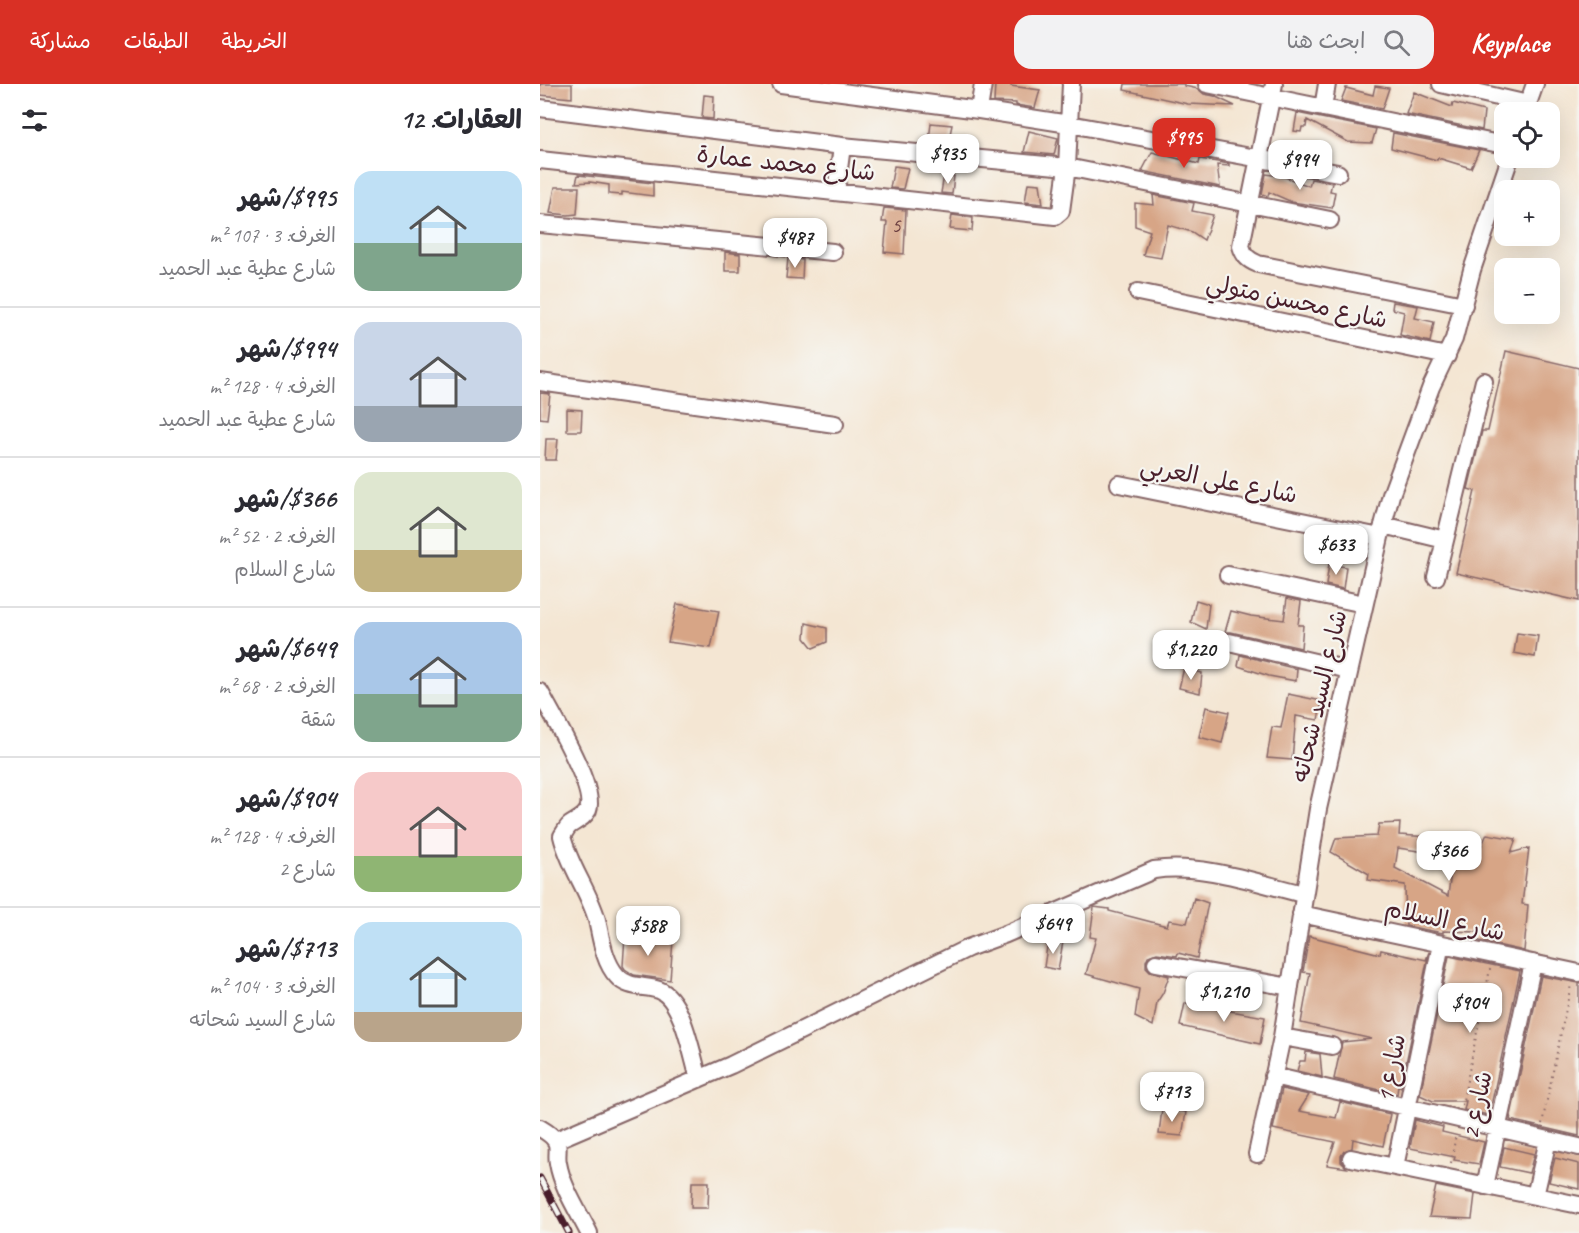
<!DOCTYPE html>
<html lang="ar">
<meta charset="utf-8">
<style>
:root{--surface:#fff;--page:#f2f2f3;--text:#2b2b33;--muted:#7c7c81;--line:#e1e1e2;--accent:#d93025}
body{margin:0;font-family:Caveat,"Playpen Sans Arabic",sans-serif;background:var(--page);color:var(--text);direction:rtl;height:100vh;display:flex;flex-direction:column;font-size:22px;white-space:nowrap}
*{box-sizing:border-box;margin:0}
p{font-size:20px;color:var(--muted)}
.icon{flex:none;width:33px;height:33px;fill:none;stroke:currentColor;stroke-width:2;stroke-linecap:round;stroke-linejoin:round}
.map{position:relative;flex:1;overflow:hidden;direction:ltr}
.panel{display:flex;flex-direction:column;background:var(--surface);width:540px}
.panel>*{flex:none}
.fabs{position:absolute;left:954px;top:18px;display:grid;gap:12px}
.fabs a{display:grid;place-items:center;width:66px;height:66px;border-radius:12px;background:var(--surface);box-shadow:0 6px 24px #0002;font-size:30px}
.price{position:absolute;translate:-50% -51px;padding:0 14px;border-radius:12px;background:#fff;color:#222;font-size:20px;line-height:39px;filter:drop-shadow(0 2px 3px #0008)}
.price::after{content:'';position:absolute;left:50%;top:36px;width:18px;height:14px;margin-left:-9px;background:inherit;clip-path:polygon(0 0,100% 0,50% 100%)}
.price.active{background:var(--accent);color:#fff}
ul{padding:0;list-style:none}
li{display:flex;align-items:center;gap:18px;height:150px;padding:0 18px}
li+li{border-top:2px solid var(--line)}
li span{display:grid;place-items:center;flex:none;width:168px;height:120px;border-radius:18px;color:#555}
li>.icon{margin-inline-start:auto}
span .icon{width:72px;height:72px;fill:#fffc;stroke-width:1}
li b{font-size:26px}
h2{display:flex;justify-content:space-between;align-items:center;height:72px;padding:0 18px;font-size:26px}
header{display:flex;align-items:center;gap:36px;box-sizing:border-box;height:84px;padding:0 30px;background:var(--accent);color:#fff}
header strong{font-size:28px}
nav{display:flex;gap:33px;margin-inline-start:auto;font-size:21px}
.search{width:420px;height:54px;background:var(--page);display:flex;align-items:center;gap:15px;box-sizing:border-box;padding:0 21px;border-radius:18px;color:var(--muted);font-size:22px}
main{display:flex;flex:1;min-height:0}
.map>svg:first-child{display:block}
.building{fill:#d7a586;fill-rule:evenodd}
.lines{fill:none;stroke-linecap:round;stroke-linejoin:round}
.minor-casing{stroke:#866566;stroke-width:20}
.path{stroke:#866566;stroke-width:2;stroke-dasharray:1.5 4.5;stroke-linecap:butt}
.minor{stroke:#fff;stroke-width:16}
.rail-casing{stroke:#4a1f2b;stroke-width:7}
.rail{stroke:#f6f6f2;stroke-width:4.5;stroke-dasharray:14;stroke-linecap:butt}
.labels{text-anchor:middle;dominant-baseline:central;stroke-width:4.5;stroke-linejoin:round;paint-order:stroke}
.number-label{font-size:21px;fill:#6d4042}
.street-label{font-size:24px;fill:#4a1f2b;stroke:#f6f6f2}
</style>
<header>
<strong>Keyplace</strong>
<div class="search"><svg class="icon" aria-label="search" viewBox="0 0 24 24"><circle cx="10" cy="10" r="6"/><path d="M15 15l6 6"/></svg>ابحث هنا</div>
<nav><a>الخريطة</a><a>الطبقات</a><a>مشاركة</a></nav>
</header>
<main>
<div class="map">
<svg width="1039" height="1149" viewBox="0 0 1039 1149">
<rect width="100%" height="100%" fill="#f6f6f2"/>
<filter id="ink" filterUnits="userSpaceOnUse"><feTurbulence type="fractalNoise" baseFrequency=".0167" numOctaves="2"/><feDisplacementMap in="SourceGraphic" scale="12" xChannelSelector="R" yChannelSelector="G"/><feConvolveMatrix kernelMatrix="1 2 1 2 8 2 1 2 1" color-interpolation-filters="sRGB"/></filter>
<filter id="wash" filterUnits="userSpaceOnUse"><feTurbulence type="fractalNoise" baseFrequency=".008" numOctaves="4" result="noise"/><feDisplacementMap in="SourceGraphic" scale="24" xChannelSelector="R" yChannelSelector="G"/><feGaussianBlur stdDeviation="1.35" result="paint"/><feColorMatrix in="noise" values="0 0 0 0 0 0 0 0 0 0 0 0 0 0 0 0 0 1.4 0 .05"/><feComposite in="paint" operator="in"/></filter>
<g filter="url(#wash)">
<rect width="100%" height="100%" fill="#f4e6d3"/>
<g id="blocks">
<path class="building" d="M 0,0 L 32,0 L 32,14 L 0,11 Z
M 455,0 L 471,0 L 471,2 L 500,6 L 495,24 L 476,21 L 476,19 L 454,18 Z
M 585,0 L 644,0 L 644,2 L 658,5 L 664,10 L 674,12 L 695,22 L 648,20 L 584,6 Z
M 835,2 L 849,4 L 842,25 L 801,17 L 806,4 L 833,11 Z
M 874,8 L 912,23 L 913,19 L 944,27 L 942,46 L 866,30 Z
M 164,11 L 174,12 L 173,35 L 162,34 Z
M 757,29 L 781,34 L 836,45 L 832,59 L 808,58 L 767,36 L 766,43 L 762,43 L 761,48 L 754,47 Z
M 391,39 L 412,41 L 408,60 L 389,57 Z
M 489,47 L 518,54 L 514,71 L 484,68 Z
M 853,49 L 939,66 L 931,84 L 898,74 L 897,76 L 851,64 Z
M 612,68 L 659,80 L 660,75 L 689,80 L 689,82 L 677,81 L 680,103 L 602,87 Z
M 354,82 L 368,84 L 363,105 L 350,104 Z
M 726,90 L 745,93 L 769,102 L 771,95 L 792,99 L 790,107 L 795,108 L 792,124 L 752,118 L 729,108 L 728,112 L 722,110 Z
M 38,91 L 113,99 L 113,112 L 82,108 L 82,111 L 69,110 L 69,101 L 50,98 L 36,99 Z
M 404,91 L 414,92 L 412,110 L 401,109 Z
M 488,99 L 500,100 L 503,120 L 485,118 Z
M 15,103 L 39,103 L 37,130 L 28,131 L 10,129 Z
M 613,111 L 654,119 L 652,127 L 673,131 L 664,156 L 652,148 L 628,141 L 621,174 L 603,171 L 610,147 L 595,142 L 595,119 L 614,121 Z
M 344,124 L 366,126 L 364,170 L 344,168 L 347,138 L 342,138 Z
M 412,131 L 433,134 L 432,147 L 410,145 Z
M 185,168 L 200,170 L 200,187 L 185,187 Z
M 248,174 L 263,176 L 262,195 L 246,194 Z
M 853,218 L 878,222 L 875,234 L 894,238 L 890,258 L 860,251 L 864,228 L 852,225 Z
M 966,267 L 1039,284 L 1039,517 L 916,489 L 935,407 L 928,405 L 942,347 L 948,347 Z
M 0,309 L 10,310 L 7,335 L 0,334 Z
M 27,325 L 42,326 L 41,347 L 27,347 Z
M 6,355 L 18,355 L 16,376 L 5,376 Z
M 789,480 L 806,483 L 803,505 L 786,501 Z
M 747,514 L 761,517 L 758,541 L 763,541 L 761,564 L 691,548 L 685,548 L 691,527 L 711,532 L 744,536 Z
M 656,516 L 669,520 L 666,545 L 651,538 Z
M 137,520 L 179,527 L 171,564 L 128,558 Z
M 266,539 L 287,544 L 287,558 L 273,564 L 265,554 Z
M 977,549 L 998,552 L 995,573 L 974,569 Z
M 700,571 L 757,585 L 756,597 L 729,592 L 698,582 Z
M 644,584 L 662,589 L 660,609 L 639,604 Z
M 748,610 L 782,617 L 778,636 L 756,632 L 752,676 L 727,674 L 732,643 L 741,644 Z
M 666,623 L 689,628 L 682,659 L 659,653 Z
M 860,739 L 859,751 L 906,754 L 938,769 L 947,750 L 976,755 L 971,769 L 989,764 L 982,820 L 988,821 L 984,867 L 935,856 L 939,848 L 903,847 L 903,849 L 866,842 L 865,801 L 828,796 L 829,790 L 791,768 L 796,754 L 837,752 L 839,740 ZM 858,764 L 913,772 L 908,812 L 855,784 Z
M 654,814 L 668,819 L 657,874 L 638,869 L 637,872 L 617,869 L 608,872 L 606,877 L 606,883 L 610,887 L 629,892 L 623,909 L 617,918 L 613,942 L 595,933 L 599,905 L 546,890 L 556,854 L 550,853 L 554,823 L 569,825 L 569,827 L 627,842 L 629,836 L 647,839 Z
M 85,852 L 133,856 L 130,896 L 94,891 L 85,885 L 83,882 Z
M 769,852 L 840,870 L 841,866 L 886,876 L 889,868 L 861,1003 L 858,1001 L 857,1010 L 794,995 L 802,958 L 832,955 L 761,939 L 770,889 L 763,888 Z
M 508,856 L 523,858 L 518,886 L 504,883 Z
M 909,872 L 980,887 L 949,1031 L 924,1026 L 926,1017 L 893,1017 L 880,1011 Z
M 1001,892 L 1039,899 L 1039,1052 L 970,1036 Z
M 645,919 L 725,933 L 720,960 L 640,942 Z
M 766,968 L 780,970 L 782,993 L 757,987 L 760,977 L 765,977 Z
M 742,1005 L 769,1011 L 759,1027 L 796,1034 L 800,1018 L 850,1030 L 843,1062 L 813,1055 L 812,1064 L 804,1067 L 801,1072 L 801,1078 L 807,1084 L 787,1081 L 795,1058 L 733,1045 Z
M 622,1025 L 646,1028 L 642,1052 L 619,1050 Z
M 875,1036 L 903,1043 L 902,1048 L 944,1058 L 939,1080 L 914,1076 L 915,1073 L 870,1064 Z
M 964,1063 L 994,1070 L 989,1089 L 960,1083 Z
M 1015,1074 L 1039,1080 L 1039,1105 L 1009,1098 Z
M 152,1098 L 169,1098 L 168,1124 L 151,1124 Z
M 896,1102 L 935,1110 L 932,1135 L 889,1133 Z"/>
</g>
</g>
<g filter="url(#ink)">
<use href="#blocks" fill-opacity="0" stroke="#866566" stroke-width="1.5"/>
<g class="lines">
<defs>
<path id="minor" d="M 241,0 L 439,26 L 529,40 L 798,89
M 667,0 L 964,61
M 734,0 L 701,162 C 704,172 708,176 718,180 L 924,221
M 901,0 L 988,20
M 0,24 L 302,62 L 527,83 L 790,136
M 783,24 L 787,0
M 439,26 L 443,0
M 985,28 L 995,0
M 0,76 L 515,132 L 521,127 L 527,83 L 531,0
M 296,108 L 302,62
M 0,140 L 293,168
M 598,208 L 907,272
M 0,298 L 295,340
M 579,400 L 840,453
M 843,441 L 905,456
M 688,491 L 824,520
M 896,493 L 944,297
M 689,558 L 809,586
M 0,608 C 11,629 57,705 48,726 C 44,734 37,736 30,741 C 27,743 25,748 22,752 C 29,782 49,807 57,836 C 61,854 64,878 77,892 C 88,905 105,901 119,906 C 143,915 152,972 159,995
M 761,830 L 1039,889
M 616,879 L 750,903
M 742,953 L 792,962
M 733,992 L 1039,1063
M 0,1044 C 5,1047 12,1051 15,1056 C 20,1062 16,1071 18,1079 C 22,1103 38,1127 49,1149
M 16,1056 L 191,981 L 428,864 L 466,850 L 614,786 C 662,779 717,799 763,810
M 717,1070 L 742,953 L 778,725 L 840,453 L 851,411 L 891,303 L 914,255 L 932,186 L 970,74
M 811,1074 L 1039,1121
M 855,1083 L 901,860
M 945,1102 L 993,879
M 995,1112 L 1008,1056"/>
</defs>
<use href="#minor" class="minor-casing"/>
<path class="path" d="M 922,1021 L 950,885
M 1002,1040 L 1031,901
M 911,1079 L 916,1050"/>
<use href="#minor" class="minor"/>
<defs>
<path id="rail" d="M 0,1094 L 29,1149"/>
</defs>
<use href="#rail" class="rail-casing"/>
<use href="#rail" class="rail"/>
</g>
</g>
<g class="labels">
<g class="number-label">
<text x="356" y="141">5</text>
</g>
<g class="street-label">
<text transform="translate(246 79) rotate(6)">شارع محمد عمارة</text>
<text transform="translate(757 217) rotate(12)">شارع محسن متولي</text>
<text transform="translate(679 396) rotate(11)">شارع على العربي</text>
<text transform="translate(779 612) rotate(-77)">شارع السيد شحاته</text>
<text transform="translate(905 836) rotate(12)">شارع السلام</text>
<text transform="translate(851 984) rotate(-79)">شارع 1</text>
<text transform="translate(937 1021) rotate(-78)">شارع 2</text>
</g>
</g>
</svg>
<div class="fabs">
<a><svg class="icon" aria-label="locate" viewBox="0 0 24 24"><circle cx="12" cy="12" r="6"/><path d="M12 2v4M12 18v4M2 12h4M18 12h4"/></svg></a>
<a>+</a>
<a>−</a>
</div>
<b class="price active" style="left:644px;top:85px">$995</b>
<b class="price" style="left:408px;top:101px">$935</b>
<b class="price" style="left:760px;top:107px">$994</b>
<b class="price" style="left:255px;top:185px">$487</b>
<b class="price" style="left:796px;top:492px">$633</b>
<b class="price" style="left:651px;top:597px">$1,220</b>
<b class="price" style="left:909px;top:798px">$366</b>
<b class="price" style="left:513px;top:871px">$649</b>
<b class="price" style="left:108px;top:873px">$588</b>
<b class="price" style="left:684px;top:939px">$1,210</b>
<b class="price" style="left:930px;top:950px">$904</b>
<b class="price" style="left:632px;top:1039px">$713</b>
</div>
<section class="panel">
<h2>العقارات: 12<svg class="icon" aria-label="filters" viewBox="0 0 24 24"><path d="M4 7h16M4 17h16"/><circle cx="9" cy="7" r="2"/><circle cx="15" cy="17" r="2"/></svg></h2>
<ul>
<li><span style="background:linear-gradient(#bfe0f5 60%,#7fa58c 0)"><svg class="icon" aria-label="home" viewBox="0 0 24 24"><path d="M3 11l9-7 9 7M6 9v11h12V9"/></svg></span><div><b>$995/شهر</b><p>الغرف: 3 · 107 m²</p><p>شارع عطية عبد الحميد</p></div></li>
<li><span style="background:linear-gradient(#c9d6e8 70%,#9aa5b1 0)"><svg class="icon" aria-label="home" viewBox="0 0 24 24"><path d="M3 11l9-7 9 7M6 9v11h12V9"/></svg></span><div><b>$994/شهر</b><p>الغرف: 4 · 128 m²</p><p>شارع عطية عبد الحميد</p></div></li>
<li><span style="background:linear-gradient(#dfe7d0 65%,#c2b280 0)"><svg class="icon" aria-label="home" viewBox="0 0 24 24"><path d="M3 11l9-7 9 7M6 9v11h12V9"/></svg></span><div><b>$366/شهر</b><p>الغرف: 2 · 52 m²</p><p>شارع السلام</p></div></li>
<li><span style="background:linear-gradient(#a9c7e8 60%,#7fa58c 0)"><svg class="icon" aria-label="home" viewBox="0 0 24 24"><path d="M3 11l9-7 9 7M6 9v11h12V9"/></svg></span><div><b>$649/شهر</b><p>الغرف: 2 · 68 m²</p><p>شقة</p></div></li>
<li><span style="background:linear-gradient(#f6c9c9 70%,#8fb573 0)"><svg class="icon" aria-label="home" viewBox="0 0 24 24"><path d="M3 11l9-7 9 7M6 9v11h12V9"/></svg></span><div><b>$904/شهر</b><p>الغرف: 4 · 128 m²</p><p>شارع 2</p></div></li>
<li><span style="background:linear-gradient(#bfe0f5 75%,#b9a48a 0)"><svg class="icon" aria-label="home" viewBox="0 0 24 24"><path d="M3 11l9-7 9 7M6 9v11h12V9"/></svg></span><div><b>$713/شهر</b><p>الغرف: 3 · 104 m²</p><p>شارع السيد شحاته</p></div></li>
</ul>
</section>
</main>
